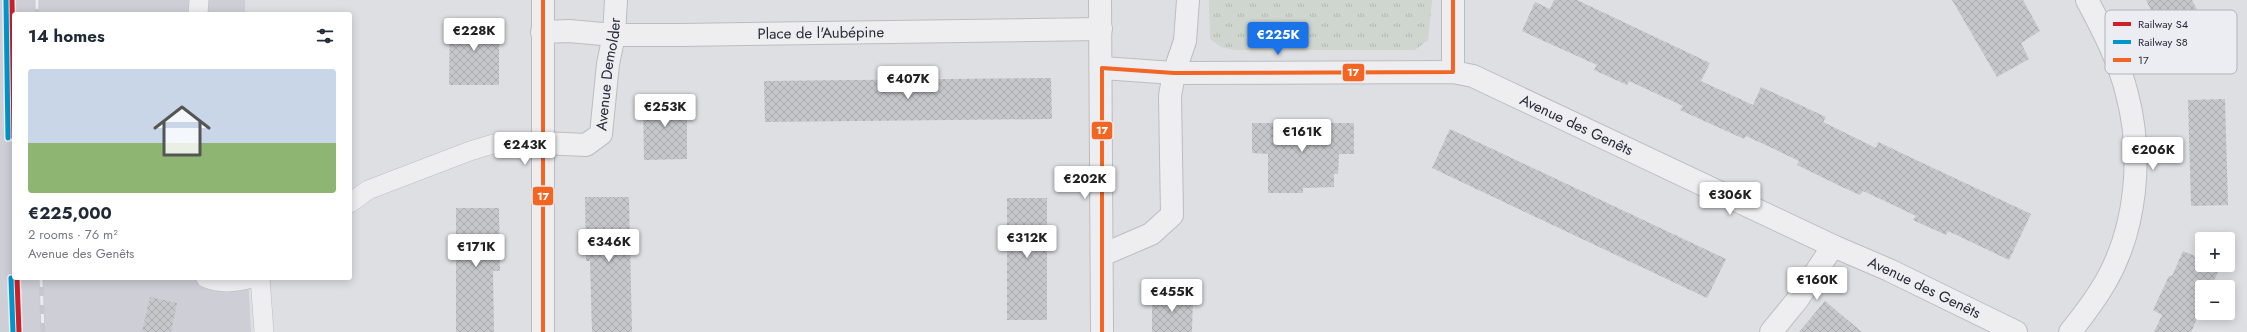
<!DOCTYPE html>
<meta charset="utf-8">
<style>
:root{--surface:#fff;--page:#f6f6f7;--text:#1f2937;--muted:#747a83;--accent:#1a73e8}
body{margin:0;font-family:Jost,sans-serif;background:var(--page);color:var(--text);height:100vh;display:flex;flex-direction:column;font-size:15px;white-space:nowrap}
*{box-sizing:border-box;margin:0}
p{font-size:13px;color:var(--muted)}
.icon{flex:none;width:22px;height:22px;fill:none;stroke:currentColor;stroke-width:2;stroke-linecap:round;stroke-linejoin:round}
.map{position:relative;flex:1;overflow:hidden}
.drawer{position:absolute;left:12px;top:12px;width:340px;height:268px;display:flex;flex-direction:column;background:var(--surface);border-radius:4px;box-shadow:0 2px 10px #0003}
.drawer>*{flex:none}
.controls{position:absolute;left:2195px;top:232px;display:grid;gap:8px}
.controls a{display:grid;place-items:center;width:40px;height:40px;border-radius:4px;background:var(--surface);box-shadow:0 2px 10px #0003;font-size:20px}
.price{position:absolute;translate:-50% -34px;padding:0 9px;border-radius:4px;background:#fff;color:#222;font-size:13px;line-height:26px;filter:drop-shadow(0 1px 2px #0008)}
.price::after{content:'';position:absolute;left:50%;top:24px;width:12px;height:9px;margin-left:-6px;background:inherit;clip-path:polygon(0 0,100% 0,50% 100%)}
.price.active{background:var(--accent);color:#fff}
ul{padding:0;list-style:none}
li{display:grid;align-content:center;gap:8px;height:212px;padding:0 16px}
li span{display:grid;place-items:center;height:124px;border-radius:4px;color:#555}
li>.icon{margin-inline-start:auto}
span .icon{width:72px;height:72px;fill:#fffc;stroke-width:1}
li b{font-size:17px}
h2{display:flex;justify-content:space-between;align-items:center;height:48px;padding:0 16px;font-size:17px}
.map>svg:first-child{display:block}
.built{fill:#cdced6}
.park{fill:url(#park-tufts)}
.building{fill:url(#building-cross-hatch)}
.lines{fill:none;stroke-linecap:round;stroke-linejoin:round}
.service-casing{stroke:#bcbdc1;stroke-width:20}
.minor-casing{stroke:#bcbdc1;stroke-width:24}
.tertiary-casing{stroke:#bcbdc1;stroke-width:24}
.service{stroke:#eeeef0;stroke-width:19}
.minor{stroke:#eeeef0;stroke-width:22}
.tertiary{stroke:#eeeef0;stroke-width:22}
.rail-casing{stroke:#c7c8cb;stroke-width:4.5}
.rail{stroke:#ebedf3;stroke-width:3;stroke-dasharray:9;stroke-linecap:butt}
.bus-1-casing{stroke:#ebedf3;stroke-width:7}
.bus-1{stroke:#f26522;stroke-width:4}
.rail-1-casing{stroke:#ebedf3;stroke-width:8}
.rail-2-casing{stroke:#ebedf3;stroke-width:8}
.rail-1{stroke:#cb2127;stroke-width:5}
.rail-2{stroke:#0096cb;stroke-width:5}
.labels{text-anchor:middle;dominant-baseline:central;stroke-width:3;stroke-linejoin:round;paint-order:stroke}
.street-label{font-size:15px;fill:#272b3a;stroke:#ebedf3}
.key{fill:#ebedf3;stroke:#b0b3bc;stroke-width:1}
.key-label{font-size:11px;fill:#272b3a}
.line-badge{stroke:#ebedf3;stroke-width:1.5}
.badge-label{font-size:11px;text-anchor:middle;font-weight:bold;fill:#fff}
</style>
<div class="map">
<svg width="2247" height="332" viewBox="0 0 2247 332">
<defs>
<pattern id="park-tufts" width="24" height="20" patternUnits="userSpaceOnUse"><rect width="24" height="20" fill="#ced6cf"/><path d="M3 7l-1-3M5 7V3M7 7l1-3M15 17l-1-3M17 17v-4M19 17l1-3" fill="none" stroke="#b1b8b2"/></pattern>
<pattern id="building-cross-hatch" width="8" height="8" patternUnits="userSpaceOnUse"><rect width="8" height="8" fill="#c6c7cb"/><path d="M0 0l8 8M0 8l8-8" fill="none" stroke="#aaabaf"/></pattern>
</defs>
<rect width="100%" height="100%" fill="#dedfe3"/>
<path class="built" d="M 0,0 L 245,0 L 245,14 L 14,14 L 14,278 L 248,278 L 251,332 L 0,332 Z"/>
<path class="park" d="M 1209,0 L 1432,0 L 1428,40 L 1415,50 L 1235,50 L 1221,47 L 1210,39 Z"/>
<path class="building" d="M 1554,0 L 1577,0 L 1710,63 L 1701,81 L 1753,105 L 1761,87 L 1826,117 L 1823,122 L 1876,148 L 1878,142 L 2031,214 L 2009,260 L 1948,231 L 1946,235 L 1913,220 L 1916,216 L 1889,203 L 1863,191 L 1860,195 L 1840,186 L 1797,165 L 1799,161 L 1772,148 L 1746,136 L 1744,139 L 1680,110 L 1683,106 L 1629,81 L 1627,85 L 1594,70 L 1597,65 L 1522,31 L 1535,2 L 1550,9 Z
M 1952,0 L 2023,0 L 2040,31 L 2021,43 L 2029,59 L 1997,77 Z
M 2146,0 L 2192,0 L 2215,44 L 2178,63 Z
M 450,18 L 499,18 L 499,85 L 449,85 Z
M 1051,78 L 1052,119 L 765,122 L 764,81 Z
M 687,96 L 687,159 L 644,160 L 643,97 Z
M 2225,99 L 2228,205 L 2191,206 L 2188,100 Z
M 1252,123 L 1354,123 L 1354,154 L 1339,154 L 1338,174 L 1334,174 L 1334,187 L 1303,188 L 1303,193 L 1268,193 L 1268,154 L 1252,153 Z
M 1450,129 L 1726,259 L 1707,298 L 1432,168 Z
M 585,197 L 629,197 L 632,332 L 592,332 L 590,261 L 586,261 Z
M 1007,198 L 1047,198 L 1047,320 L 1007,320 Z
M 456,208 L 499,208 L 500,271 L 493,271 L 494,332 L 456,332 Z
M 2183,251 L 2202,259 L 2202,265 L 2215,265 L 2220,268 L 2211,287 L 2202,287 L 2202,308 L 2191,332 L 2154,332 L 2162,315 L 2153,310 L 2169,276 L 2172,276 Z
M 1152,294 L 1193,294 L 1192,332 L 1152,332 Z
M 150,297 L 177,303 L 171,332 L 142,332 Z
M 1825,301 L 1862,332 L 1799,332 Z"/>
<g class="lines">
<defs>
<path id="service" d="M 198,14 L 199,0
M 350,203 L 368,190 L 470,151 L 493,144 L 542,143
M 206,278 C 221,284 235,283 251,278
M 260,278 L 264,332"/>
<g id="minor">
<path d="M 1100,0 L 1102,332"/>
<path id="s1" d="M 542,32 L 569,31 L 614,35 L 680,35 L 1101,29"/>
<path id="s2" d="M 1102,68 L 1174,73 L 1453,72 L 1473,76 L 1833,246 L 1889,270 L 2016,332"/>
<path d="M 1453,72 L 1453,0"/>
<path id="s3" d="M 542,143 L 586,145 L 601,134 L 608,64 L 614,35 L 616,0"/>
<path d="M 1102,255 L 1151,234 L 1172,215 L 1170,96 L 1174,73 L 1185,41 L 1188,0"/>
<path d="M 1771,332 L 1798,299 L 1833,246"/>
<path d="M 2070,332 C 2083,316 2095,300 2105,283 C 2137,228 2143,155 2127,94 C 2119,61 2103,30 2087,0"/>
</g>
<path id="tertiary" d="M 543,332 L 543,0"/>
</defs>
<use href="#service" class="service-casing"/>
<use href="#minor" class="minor-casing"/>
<use href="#tertiary" class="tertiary-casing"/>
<use href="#service" class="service"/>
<use href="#minor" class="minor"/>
<use href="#tertiary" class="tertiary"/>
<defs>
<path id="rail" d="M 37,0 L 37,14
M 41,278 L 43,332"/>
</defs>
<use href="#rail" class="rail-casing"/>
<use href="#rail" class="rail"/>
<defs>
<path id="bus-1" d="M 543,0 L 543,332
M 1102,332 L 1102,68 L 1174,73 L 1453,72 L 1453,0"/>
</defs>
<use href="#bus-1" class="bus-1-casing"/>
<use href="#bus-1" class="bus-1"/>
<defs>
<path id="rail-1" d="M 12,0 L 14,138
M 17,278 L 19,332"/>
<path id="rail-2" d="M 6,0 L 8,138
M 11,278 L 13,332"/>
</defs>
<use href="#rail-1" class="rail-1-casing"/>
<use href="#rail-2" class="rail-2-casing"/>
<use href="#rail-1" class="rail-1"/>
<use href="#rail-2" class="rail-2"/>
</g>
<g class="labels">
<g class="street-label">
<text stroke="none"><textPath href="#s1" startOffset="279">Place de l'Aubépine</textPath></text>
<text stroke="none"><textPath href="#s3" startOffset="123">Avenue Demolder</textPath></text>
<text stroke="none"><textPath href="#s2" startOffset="486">Avenue des Genêts</textPath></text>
<text stroke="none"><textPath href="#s2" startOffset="870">Avenue des Genêts</textPath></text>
</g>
</g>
<rect x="2105" y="10" width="132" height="64" rx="6" class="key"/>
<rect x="2113" y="22" width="18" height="4" fill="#cb2127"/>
<rect x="2113" y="40" width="18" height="4" fill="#0096cb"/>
<rect x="2113" y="58" width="18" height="4" fill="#f26522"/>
<g class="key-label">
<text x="2138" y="28">Railway S4</text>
<text x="2138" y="46">Railway S8</text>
<text x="2138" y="64">17</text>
</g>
<g class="line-badge">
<rect x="1342" y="63" width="23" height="19" rx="4" fill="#f26522"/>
<rect x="1091" y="121" width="22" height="19" rx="4" fill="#f26522"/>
<rect x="532" y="186" width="22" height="20" rx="4" fill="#f26522"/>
</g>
<g class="badge-label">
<text x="1353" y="76">17</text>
<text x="1102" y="134">17</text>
<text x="543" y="200">17</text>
</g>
</svg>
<div class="controls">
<a>+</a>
<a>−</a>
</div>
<b class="price" style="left:474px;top:52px">€228K</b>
<b class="price active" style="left:1278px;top:56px">€225K</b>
<b class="price" style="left:908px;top:100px">€407K</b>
<b class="price" style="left:665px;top:128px">€253K</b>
<b class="price" style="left:1302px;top:153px">€161K</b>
<b class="price" style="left:525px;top:166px">€243K</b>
<b class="price" style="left:2153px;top:171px">€206K</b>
<b class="price" style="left:1085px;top:200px">€202K</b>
<b class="price" style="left:1730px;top:216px">€306K</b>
<b class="price" style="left:1027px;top:259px">€312K</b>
<b class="price" style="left:609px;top:263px">€346K</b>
<b class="price" style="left:476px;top:268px">€171K</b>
<b class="price" style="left:1817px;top:301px">€160K</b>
<b class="price" style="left:1172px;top:313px">€455K</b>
<section class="drawer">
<h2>14 homes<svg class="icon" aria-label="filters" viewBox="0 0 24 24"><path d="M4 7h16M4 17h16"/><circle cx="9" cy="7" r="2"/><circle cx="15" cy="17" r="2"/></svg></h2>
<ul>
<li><span style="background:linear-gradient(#c9d6e8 60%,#8fb573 0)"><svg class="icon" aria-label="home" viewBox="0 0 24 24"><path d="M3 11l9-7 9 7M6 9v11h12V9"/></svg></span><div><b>€225,000</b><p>2 rooms · 76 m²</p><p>Avenue des Genêts</p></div></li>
</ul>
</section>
</div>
